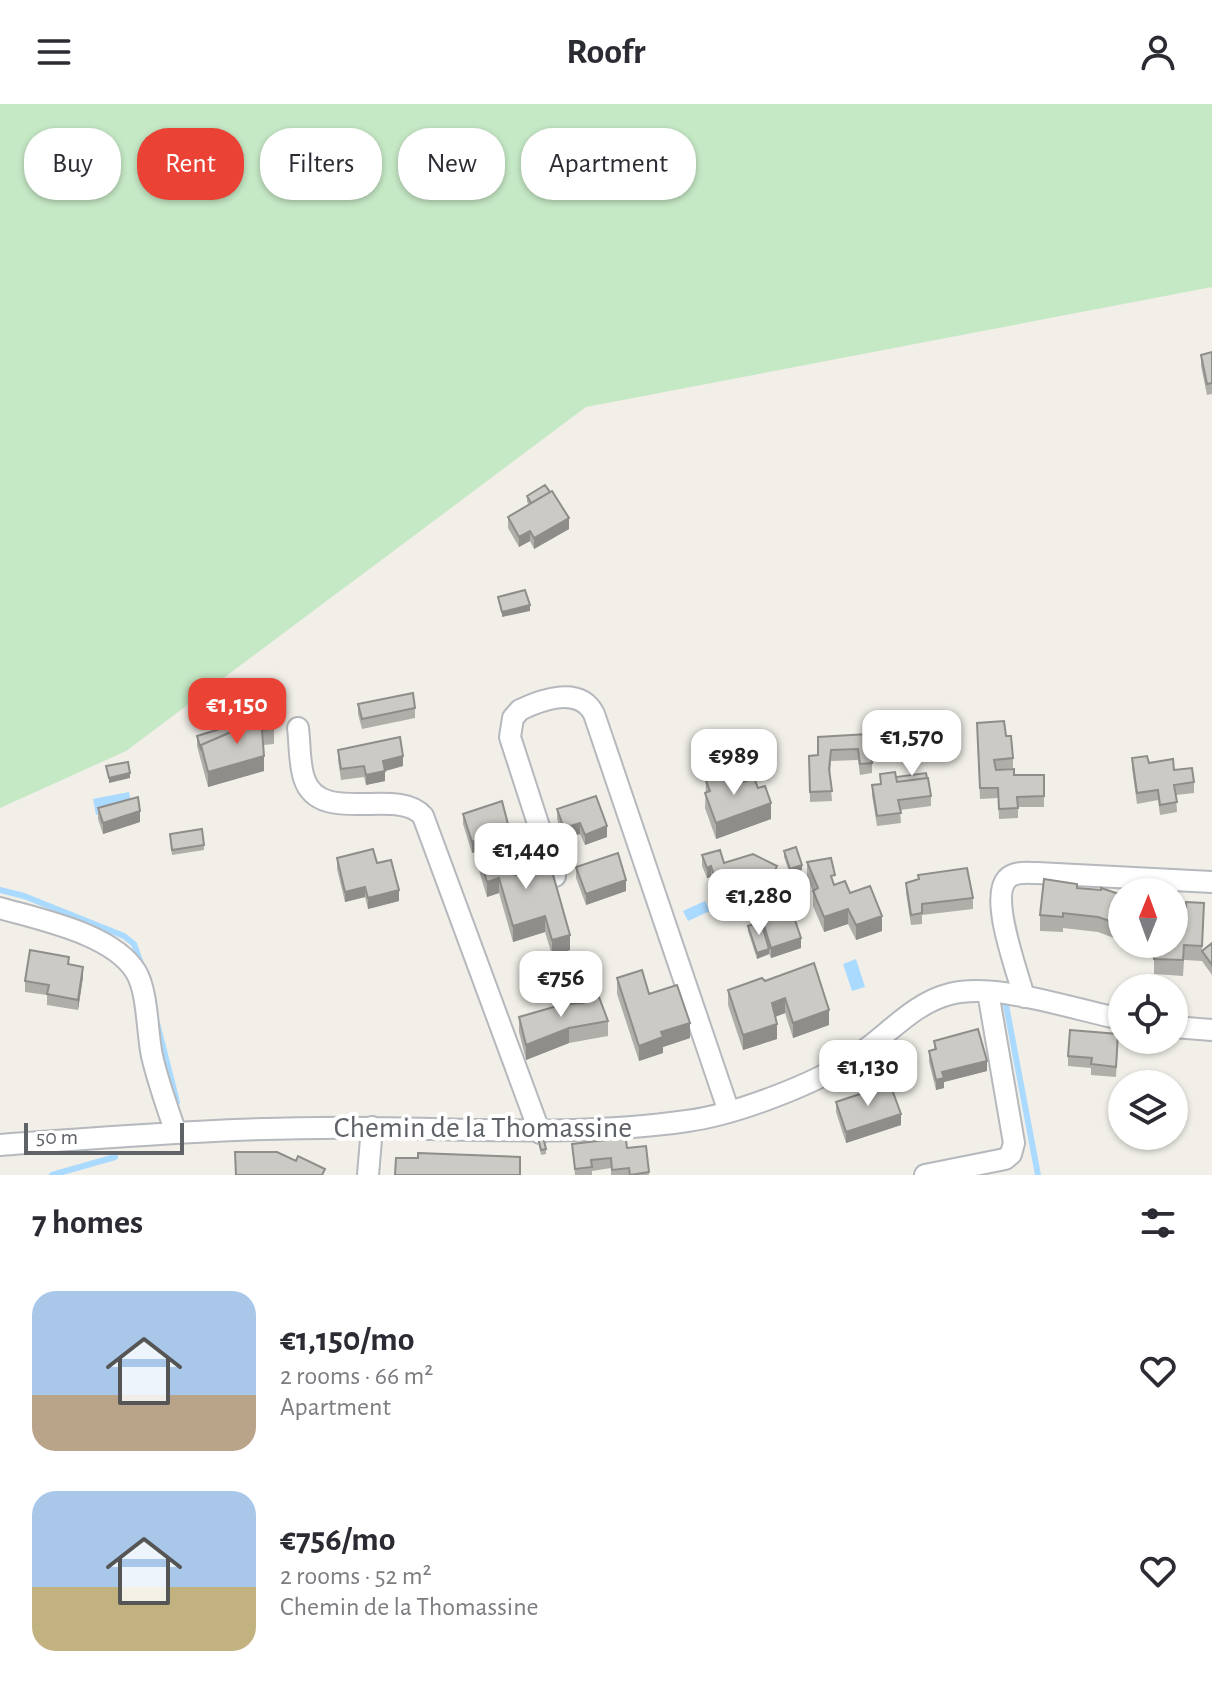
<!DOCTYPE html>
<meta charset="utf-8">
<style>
:root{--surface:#fff;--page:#f2f2f3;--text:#2b2b33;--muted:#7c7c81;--accent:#ea4335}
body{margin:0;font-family:"Alegreya Sans",sans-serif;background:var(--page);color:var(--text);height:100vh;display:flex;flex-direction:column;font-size:30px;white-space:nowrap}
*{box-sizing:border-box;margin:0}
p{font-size:26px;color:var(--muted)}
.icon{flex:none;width:44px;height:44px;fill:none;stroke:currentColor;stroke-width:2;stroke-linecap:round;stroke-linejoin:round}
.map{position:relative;height:1071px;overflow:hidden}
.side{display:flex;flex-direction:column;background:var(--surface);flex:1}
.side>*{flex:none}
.hud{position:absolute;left:24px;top:24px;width:800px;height:72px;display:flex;gap:16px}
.needle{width:52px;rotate:1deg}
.controls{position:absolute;left:1108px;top:774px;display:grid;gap:16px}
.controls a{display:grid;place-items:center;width:80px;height:80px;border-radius:50%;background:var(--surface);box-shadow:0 2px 6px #0004;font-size:40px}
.scale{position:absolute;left:24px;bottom:20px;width:160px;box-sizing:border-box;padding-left:8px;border:4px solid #5f6368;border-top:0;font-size:22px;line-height:28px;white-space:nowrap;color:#5f6368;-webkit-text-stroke:6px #fff;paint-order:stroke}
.price{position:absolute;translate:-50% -68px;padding:0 18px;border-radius:16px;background:#fff;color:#222;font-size:26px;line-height:52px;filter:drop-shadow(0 2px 4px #0008)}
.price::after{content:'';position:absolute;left:50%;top:48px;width:24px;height:18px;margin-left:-12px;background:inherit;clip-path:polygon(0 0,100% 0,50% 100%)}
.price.selected{background:var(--accent);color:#fff}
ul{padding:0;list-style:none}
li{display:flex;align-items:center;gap:24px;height:200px;padding:0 32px}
li span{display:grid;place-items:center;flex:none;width:224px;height:160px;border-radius:24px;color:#555}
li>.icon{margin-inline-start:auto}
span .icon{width:96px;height:96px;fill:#fffc;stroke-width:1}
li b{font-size:34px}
h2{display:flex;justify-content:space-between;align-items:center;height:96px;padding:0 32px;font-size:34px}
.pill{padding:0 28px;border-radius:32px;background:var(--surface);box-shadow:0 2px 6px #0004;font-size:28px;line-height:72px}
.pill.selected{background:var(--accent);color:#fff}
header{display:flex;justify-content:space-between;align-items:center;height:104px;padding:0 32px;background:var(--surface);font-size:36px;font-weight:700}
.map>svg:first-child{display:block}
.green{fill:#c5e8c5}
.water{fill:#aadaff}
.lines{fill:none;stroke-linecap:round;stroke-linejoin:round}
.stream{stroke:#aadaff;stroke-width:6}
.minor-casing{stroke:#b5b8bc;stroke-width:24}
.minor{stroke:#fff;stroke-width:20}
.wall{fill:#afaea9}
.shaded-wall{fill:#8f8d8a}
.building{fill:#cccac5;stroke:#8f8d8a;stroke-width:2}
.labels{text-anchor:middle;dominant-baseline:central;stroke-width:8;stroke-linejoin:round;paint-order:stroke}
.street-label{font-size:30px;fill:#5f6368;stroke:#fff}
</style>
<header><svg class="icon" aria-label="menu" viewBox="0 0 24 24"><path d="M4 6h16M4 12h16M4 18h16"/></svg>Roofr<svg class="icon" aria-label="person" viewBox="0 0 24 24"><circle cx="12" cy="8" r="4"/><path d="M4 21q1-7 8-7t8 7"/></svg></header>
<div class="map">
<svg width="1212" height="1071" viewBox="0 0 1212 1071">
<rect width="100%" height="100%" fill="#f1efe8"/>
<path class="green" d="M 0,0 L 1212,0 L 1212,183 L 586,303 L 126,647 L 0,704 Z"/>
<path class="water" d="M278 48a18 18 0 1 1 36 0a18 18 0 1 1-36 0Z
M 923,633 L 924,648 L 889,650 L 888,635 Z
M 129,688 L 132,704 L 96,711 L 93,695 Z
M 705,797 L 710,807 L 688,817 L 683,807 Z
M 856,855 L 865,883 L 852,887 L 843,860 Z"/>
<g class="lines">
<path class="stream" d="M 0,786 L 24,792 L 124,832 L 134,840 L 143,865
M 1006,901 L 1038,1071
M 157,919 L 177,998
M 52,1071 L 115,1053"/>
<defs>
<path id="minor" d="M 298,624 C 300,639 299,659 304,674 C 319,723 398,682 423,712 L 540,1029
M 555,772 L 510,633 L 513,614 L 520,606 C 543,595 580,582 594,610 L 729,1008
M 0,804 C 41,816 113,830 136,868 C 148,888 147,929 152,952 C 158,978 167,1003 176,1029
M 1024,893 C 1018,869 989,794 1007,775 C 1014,767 1027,769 1037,769 L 1212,778
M 1174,923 L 1212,926
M 0,1041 C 124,1032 249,1022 374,1024 C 479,1025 582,1032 687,1017 C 734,1011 816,980 855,953 C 886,933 913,899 950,890 C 997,878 1074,906 1122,915
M 368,1071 L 372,1023
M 925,1071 L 1005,1055 L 1011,1050 L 1014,1039 L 988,888"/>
</defs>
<use href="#minor" class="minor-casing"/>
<use href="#minor" class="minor"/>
</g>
<path class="wall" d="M 1212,248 L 1212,290 L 1207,291 L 1201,262 L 1201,251 Z
M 527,392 L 569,425 L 534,445 L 530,437 L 519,443 L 508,424 L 508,413 L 529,401 L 527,398 Z
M 358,600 L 415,604 L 415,614 L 362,625 L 358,610 Z
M 242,611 L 274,624 L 274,640 L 263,641 L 264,667 L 208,683 L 197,642 L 197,632 L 242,618 Z
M 977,629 L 1006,632 L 1013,654 L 1013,664 L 996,666 L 1014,671 L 1044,692 L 1044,703 L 1018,703 L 1018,714 L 999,715 L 998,694 L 980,695 Z
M 868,630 L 872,659 L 872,669 L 860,671 L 858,656 L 831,657 L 830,670 L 832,697 L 810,698 L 809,652 L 818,651 Z
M 338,646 L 403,662 L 385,667 L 385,677 L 366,681 L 364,673 L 341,676 L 338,656 Z
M 1132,654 L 1149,659 L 1194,678 L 1194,689 L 1176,691 L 1177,708 L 1160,711 L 1158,696 L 1137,700 L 1132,664 Z
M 896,673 L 931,692 L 931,702 L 900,706 L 901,719 L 877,722 L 872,691 L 872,681 L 881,680 Z
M 706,677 L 737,680 L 771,715 L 716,735 L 705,704 Z
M 98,704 L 140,718 L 103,730 L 98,715 Z
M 557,705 L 607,733 L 585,741 L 580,730 L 564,734 L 557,715 Z
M 463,710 L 509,735 L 472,749 L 463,720 Z
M 170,730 L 204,741 L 204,746 L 172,751 Z
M 784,747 L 802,766 L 790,770 L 784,753 Z
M 478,748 L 515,771 L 570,846 L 552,851 L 545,828 L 513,838 L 499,789 L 487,793 L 478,763 Z
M 702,751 L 724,759 L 777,772 L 766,795 L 750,787 L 719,797 L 711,773 L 707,774 L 702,762 Z
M 337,754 L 377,759 L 399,797 L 368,805 L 365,793 L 345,798 L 337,765 Z
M 807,758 L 835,781 L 850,789 L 882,827 L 856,836 L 848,820 L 824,828 L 813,802 L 813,787 L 807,773 Z
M 576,763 L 626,787 L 586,801 L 576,774 Z
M 918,771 L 973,794 L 973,805 L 922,811 L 922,820 L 911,821 L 906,789 L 906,779 L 918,776 Z
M 1077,784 L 1122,791 L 1122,837 L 1098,828 L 1063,824 L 1063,828 L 1040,827 L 1040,811 Z
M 770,797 L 801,844 L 771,854 L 769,850 L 757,855 L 748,827 L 748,822 L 761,818 L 761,812 L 771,809 Z
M 1204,814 L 1202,847 L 1212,839 L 1212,871 L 1202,857 L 1184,856 L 1183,872 L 1154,870 L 1154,855 Z
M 69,860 L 83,873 L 78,906 L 47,901 L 47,891 L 25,888 L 25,877 Z
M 617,874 L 649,890 L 690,934 L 663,943 L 663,949 L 639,957 L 617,890 Z
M 765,877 L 829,921 L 793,934 L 785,909 L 775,913 L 777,935 L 743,946 L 728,901 L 728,886 Z
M 519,913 L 608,917 L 608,932 L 569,939 L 526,956 L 519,928 Z
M 934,937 L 987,967 L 944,978 L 944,984 L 936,986 L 929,958 L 929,947 L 934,946 Z
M 1118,940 L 1116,973 L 1091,971 L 1091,964 L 1068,962 L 1068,952 Z
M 836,998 L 901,1021 L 846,1039 L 836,1008 Z
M 538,1034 L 546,1045 L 546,1050 L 541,1051 Z
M 572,1040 L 627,1044 L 646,1042 L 649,1071 L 611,1071 L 611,1064 L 592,1067 L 592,1071 L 575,1071 Z"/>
<path class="shaded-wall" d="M 569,414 L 569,425 L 534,445 L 534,434 Z
M 530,427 L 530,437 L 519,443 L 519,433 Z
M 530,501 L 530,507 L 502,513 L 502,508 Z
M 264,652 L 264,667 L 208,683 L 208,668 Z
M 403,652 L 403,662 L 385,667 L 385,677 L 366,681 L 366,671 L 383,657 Z
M 130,669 L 130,674 L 109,679 L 109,674 Z
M 771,699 L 771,715 L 716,735 L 716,719 Z
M 140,707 L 140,718 L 103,730 L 103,719 Z
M 580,719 L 580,730 L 564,734 L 564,724 Z
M 607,722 L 607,733 L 585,741 L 585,731 Z
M 509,724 L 509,735 L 472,749 L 472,738 Z
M 802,761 L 802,766 L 790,770 L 790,765 Z
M 711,762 L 711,773 L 707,774 L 707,764 Z
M 777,762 L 777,772 L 766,795 L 766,785 Z
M 499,774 L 499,789 L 487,793 L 487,778 Z
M 626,776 L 626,787 L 586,801 L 586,790 Z
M 750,776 L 750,787 L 719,797 L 719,787 Z
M 365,783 L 365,793 L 345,798 L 345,788 Z
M 399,786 L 399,797 L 368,805 L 368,794 Z
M 848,805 L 848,820 L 824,828 L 824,813 Z
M 545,812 L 545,828 L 513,838 L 513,822 Z
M 882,812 L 882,827 L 856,836 L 856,821 Z
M 570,831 L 570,846 L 552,851 L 552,836 Z
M 801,834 L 801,844 L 771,854 L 771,844 Z
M 769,845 L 769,850 L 757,855 L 757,849 Z
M 83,863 L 83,873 L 78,906 L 78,896 Z
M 785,894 L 785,909 L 772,914 L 772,899 Z
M 829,906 L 829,921 L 793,934 L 793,919 Z
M 690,919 L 690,934 L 663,943 L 663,949 L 639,957 L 639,942 L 661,928 Z
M 777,920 L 777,935 L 743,946 L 743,931 Z
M 569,924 L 569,939 L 526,956 L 526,941 Z
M 987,957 L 987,967 L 944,978 L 944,984 L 936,986 L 936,976 L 942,968 Z
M 901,1010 L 901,1021 L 846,1039 L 846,1028 Z"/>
<path class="building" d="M 1212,248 L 1212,279 L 1207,280 L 1201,251 Z
M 545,381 L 550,388 L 531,399 L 527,392 Z
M 552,387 L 569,414 L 534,434 L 530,427 L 519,433 L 508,413 Z
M 525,486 L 530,501 L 502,508 L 498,493 Z
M 413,589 L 415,604 L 362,615 L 358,600 Z
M 268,603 L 270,611 L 201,641 L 201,646 L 197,632 L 243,618 L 242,611 Z
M 271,611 L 274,624 L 262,626 L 264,652 L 208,668 L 201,641 Z
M 1004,617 L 1006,632 L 1011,632 L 1013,654 L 994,656 L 996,666 L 1014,665 L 1014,671 L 1044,671 L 1044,692 L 1017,693 L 1018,704 L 999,705 L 998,684 L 980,684 L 977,619 Z
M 868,630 L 872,659 L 860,660 L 858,645 L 831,646 L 829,665 L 832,687 L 810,688 L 809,652 L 818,651 L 818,633 Z
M 400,633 L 403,652 L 383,657 L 385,667 L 366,671 L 364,662 L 341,665 L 338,646 Z
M 1147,652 L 1149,659 L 1173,655 L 1174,666 L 1192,664 L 1194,678 L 1174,681 L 1177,698 L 1160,701 L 1158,686 L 1137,689 L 1132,654 Z
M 128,658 L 130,669 L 109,674 L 106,662 Z
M 732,668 L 737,680 L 754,674 L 758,684 L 765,682 L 771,699 L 716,719 L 705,689 L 710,687 L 706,677 Z
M 895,668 L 897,678 L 928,674 L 931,692 L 898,696 L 901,709 L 877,712 L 872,681 L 881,680 L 880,670 Z
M 926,669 L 927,674 L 897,678 L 896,673 Z
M 596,692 L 607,722 L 585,731 L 580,719 L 564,724 L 557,705 Z
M 138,693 L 140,707 L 103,719 L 98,704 Z
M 502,697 L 509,724 L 472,738 L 463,710 Z
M 202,725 L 204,741 L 172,746 L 170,730 Z
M 506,740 L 515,771 L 550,760 L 570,831 L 552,836 L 545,812 L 513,822 L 499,774 L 487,778 L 478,748 Z
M 796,743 L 802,761 L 790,765 L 784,747 Z
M 373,745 L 377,759 L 391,756 L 399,786 L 368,794 L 365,783 L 345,788 L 337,754 Z
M 720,746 L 724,759 L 753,750 L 777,762 L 766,785 L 750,776 L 719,787 L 711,762 L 707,764 L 702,751 Z
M 618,749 L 626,776 L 586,790 L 576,763 Z
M 831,754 L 835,771 L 831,772 L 834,781 L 845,777 L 850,789 L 870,782 L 882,812 L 856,821 L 848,805 L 824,813 L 813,787 L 818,784 L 807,758 Z
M 967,764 L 973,794 L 922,800 L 922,809 L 911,811 L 906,779 L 919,775 L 918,771 Z
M 1044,775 L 1077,780 L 1077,784 L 1101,786 L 1101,784 L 1122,791 L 1122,821 L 1098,813 L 1063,809 L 1063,813 L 1040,811 Z
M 787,792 L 801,834 L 771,844 L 761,812 L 774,808 L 770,797 Z
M 1186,798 L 1204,799 L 1202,842 L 1184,841 L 1183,856 L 1154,855 L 1155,840 L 1174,840 L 1174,808 L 1186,809 Z
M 761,818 L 769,845 L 757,849 L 748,822 Z
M 1212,839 L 1212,861 L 1202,847 Z
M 30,846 L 69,853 L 68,860 L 83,863 L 78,896 L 47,890 L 49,881 L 25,877 Z
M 814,859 L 829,906 L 793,919 L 785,894 L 772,899 L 777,920 L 743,931 L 728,886 L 762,874 L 765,877 Z
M 642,866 L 649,890 L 677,881 L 690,919 L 661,928 L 663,933 L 639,942 L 617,874 Z
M 599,893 L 608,917 L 569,924 L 526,941 L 519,913 L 564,900 L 583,899 Z
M 978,925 L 987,957 L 942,968 L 944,974 L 936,976 L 929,947 L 936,945 L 934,937 Z
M 1070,926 L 1118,930 L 1116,963 L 1091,960 L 1092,954 L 1068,952 Z
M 890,980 L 901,1010 L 846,1028 L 836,998 Z
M 625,1029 L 627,1044 L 646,1042 L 649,1068 L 630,1071 L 629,1064 L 612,1066 L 611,1054 L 591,1056 L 592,1063 L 575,1065 L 572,1040 L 607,1036 L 606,1031 Z
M 543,1033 L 546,1045 L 541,1046 L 538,1034 Z
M 235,1048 L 277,1048 L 296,1057 L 298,1052 L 325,1065 L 322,1071 L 236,1071 Z
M 418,1049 L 520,1053 L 520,1071 L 395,1071 L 396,1054 L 418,1054 Z"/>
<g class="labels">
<g class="street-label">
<text x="483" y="1024">Chemin de la Thomassine</text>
</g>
</g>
</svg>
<div class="controls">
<a><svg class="needle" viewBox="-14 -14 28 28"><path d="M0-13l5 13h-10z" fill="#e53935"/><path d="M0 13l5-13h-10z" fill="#7c7c81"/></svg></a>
<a><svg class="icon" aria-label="locate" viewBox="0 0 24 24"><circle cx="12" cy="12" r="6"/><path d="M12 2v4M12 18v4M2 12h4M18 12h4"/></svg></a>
<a><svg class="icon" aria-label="layers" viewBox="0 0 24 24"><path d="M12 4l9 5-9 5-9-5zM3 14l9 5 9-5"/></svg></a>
</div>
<div class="scale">50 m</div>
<b class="price selected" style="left:237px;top:642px">€1,150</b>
<b class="price" style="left:912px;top:674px">€1,570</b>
<b class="price" style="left:734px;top:693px">€989</b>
<b class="price" style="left:526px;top:787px">€1,440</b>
<b class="price" style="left:759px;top:833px">€1,280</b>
<b class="price" style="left:561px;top:915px">€756</b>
<b class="price" style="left:868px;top:1004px">€1,130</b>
<div class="hud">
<a class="pill">Buy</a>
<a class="pill selected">Rent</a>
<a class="pill">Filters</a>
<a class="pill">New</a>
<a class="pill">Apartment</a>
</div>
</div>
<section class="side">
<h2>7 homes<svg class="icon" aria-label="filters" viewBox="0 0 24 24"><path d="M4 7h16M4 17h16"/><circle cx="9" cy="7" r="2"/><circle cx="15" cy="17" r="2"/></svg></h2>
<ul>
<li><span style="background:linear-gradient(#a9c7e8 65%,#b9a48a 0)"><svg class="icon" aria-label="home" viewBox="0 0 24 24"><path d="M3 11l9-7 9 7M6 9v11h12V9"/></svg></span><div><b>€1,150/mo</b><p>2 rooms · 66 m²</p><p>Apartment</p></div><svg class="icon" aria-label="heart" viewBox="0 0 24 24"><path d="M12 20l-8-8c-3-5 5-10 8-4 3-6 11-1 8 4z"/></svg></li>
<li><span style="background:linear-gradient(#a9c7e8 60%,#c2b280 0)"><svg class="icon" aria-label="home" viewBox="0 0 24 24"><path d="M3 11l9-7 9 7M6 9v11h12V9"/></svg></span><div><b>€756/mo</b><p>2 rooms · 52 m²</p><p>Chemin de la Thomassine</p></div><svg class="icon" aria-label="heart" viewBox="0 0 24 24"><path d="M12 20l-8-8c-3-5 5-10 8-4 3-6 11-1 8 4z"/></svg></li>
</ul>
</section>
